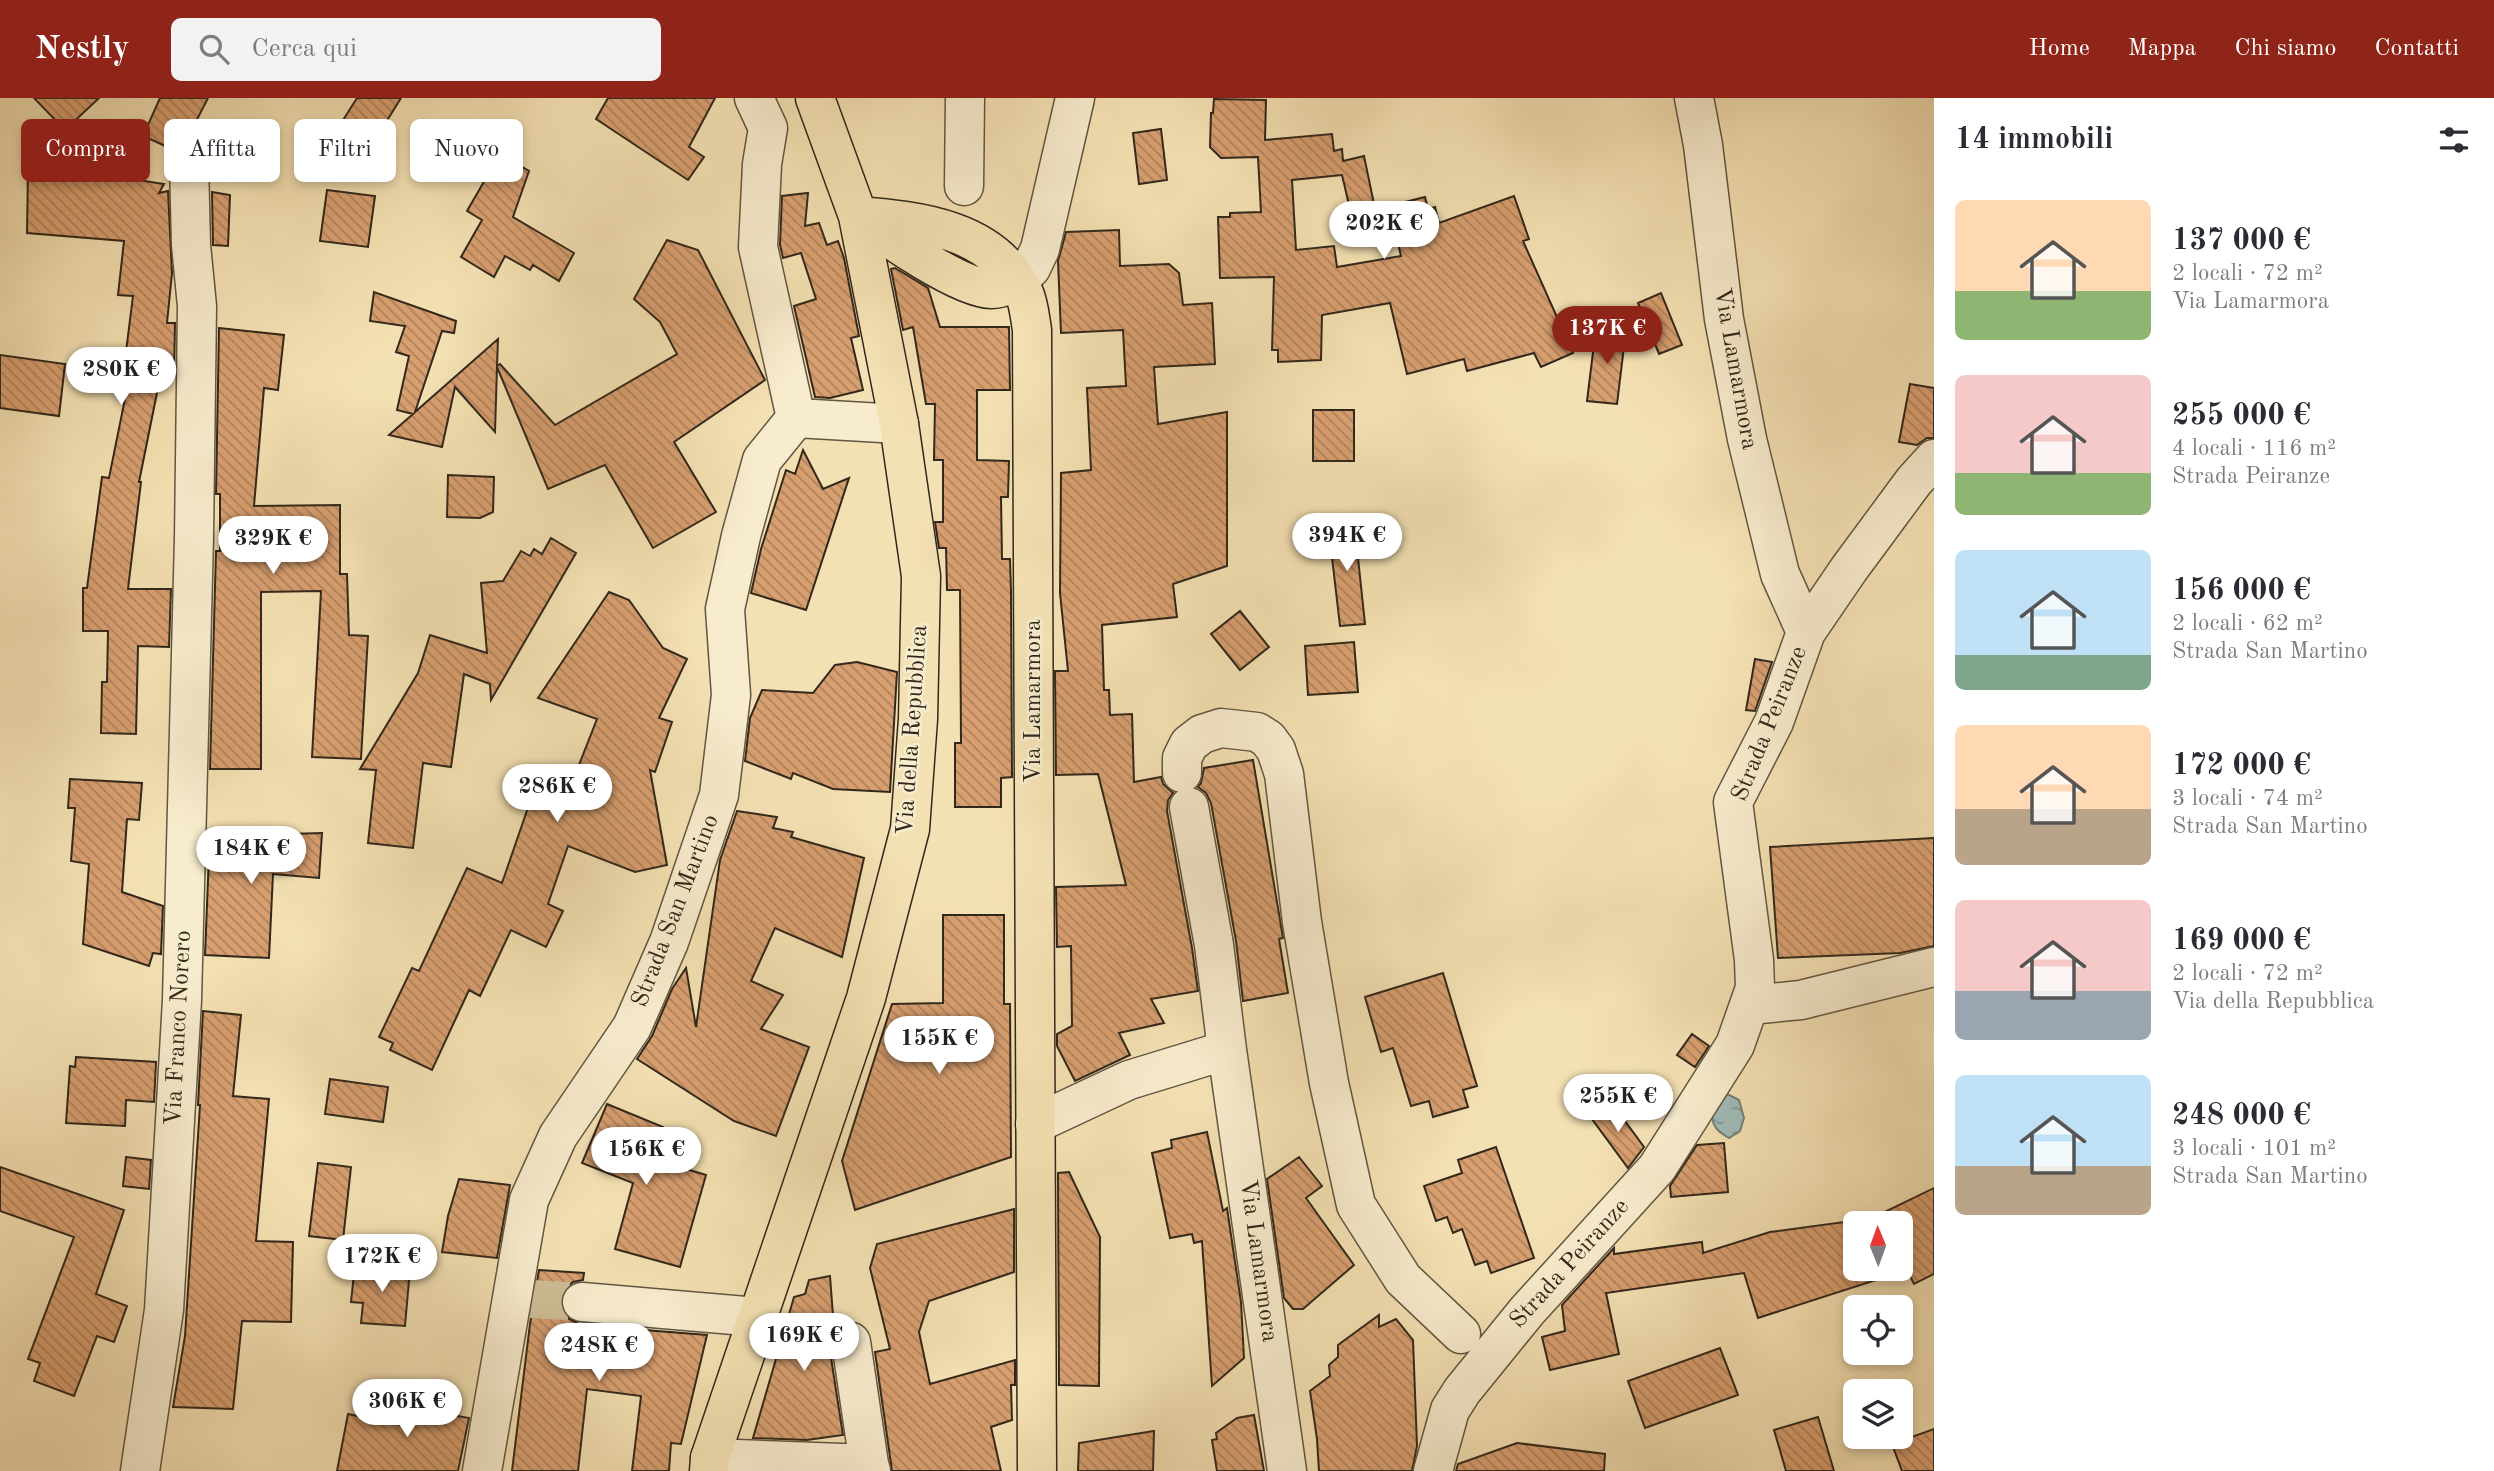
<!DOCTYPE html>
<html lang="it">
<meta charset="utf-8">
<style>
:root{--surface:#fff;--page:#f2f2f3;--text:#2b2b33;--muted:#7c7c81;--accent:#8f2418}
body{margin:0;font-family:"Old Standard TT",serif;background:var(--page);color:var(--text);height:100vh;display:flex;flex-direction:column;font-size:26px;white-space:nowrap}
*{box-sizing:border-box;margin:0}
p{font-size:23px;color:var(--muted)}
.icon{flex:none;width:38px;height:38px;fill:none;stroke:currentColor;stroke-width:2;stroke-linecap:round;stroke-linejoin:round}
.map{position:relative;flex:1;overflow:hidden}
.drawer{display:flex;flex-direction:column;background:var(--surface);width:560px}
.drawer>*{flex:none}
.hud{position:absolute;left:21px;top:21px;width:665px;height:63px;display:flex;gap:14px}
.needle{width:46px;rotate:359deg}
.buttons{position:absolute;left:1843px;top:1113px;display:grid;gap:14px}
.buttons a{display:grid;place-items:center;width:70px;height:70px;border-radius:10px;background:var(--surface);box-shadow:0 4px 10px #0003;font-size:35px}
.price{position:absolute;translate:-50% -60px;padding:0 16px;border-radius:24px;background:#fff;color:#222;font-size:23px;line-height:46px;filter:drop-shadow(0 2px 4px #0008)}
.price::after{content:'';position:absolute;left:50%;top:42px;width:21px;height:16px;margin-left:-10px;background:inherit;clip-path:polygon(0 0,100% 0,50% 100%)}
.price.selected{background:var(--accent);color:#fff}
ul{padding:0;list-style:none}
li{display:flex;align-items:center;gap:21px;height:175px;padding:0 21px}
li span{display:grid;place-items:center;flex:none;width:196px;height:140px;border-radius:10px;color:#555}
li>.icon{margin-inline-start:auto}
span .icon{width:84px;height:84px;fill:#fffc;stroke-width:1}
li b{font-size:30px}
h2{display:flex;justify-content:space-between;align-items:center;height:84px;padding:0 21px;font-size:30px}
.tag{padding:0 24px;border-radius:10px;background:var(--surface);box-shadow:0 4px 10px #0003;font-size:24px;line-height:63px}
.tag.selected{background:var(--accent);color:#fff}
header{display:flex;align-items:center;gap:42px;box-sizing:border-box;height:98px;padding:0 35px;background:var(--accent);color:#fff}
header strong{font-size:33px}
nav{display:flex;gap:38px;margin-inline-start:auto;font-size:24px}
.search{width:490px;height:63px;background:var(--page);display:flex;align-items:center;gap:18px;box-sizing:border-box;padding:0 24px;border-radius:10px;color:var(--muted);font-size:26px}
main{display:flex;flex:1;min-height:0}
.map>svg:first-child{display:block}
.water{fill:url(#water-ripples);stroke:#738079;stroke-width:2}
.building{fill:url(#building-back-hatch);stroke:#31281b;stroke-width:2}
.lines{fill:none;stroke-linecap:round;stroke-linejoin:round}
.minor-tunnel{stroke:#cdbc95;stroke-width:38;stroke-dasharray:38 19;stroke-linecap:butt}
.minor-casing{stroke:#625641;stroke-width:41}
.major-casing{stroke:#31281b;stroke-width:41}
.minor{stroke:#f8ecce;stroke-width:38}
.major{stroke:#f4e1b3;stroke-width:38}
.labels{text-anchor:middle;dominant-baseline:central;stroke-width:5;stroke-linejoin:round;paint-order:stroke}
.street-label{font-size:24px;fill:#31281b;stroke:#f8ecce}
</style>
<header>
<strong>Nestly</strong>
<div class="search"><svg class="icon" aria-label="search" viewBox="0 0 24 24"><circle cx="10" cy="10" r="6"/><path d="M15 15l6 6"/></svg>Cerca qui</div>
<nav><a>Home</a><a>Mappa</a><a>Chi siamo</a><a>Contatti</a></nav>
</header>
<main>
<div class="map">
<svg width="1934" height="1373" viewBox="0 0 1934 1373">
<defs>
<pattern id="water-ripples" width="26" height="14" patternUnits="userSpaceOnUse" patternTransform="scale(1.75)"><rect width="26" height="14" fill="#9fbbb7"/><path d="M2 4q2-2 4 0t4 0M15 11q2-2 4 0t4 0" fill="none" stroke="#829894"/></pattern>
<pattern id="building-back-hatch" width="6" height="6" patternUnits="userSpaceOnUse" patternTransform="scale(1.75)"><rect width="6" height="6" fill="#d89f70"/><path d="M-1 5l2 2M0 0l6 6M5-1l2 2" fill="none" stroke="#b0825b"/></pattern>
</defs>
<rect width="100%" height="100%" fill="#f4e1b3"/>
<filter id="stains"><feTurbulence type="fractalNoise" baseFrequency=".00286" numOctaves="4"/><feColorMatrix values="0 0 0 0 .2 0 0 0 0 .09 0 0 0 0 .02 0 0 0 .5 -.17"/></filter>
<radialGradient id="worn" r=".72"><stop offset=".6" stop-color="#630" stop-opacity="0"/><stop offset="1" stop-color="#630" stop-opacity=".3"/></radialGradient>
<path class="water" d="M 1727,996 L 1739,1002 L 1744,1020 L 1740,1033 L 1729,1040 C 1719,1034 1713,1030 1712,1018 Z"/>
<path class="building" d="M 34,0 L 99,0 L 65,32 Z
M 160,0 L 208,0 L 186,43 L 178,45 L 172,51 L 143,38 Z
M 357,0 L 401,0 L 378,37 L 372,33 L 354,62 L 328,46 Z
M 608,0 L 715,0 L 689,49 L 704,59 L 688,82 L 596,21 Z
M 1214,1 L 1266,2 L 1265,42 L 1332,36 L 1334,53 L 1342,51 L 1343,63 L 1364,58 L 1374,106 L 1350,111 L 1342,77 L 1292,82 L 1296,152 L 1334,148 L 1337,169 L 1401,158 L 1389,108 L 1425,99 L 1428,111 L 1435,109 L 1439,125 L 1514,98 L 1529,141 L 1523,143 L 1573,255 L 1541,269 L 1534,255 L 1467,273 L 1464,261 L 1407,276 L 1390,205 L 1322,217 L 1321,262 L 1278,264 L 1278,252 L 1272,252 L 1274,179 L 1220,180 L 1218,119 L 1230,119 L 1230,115 L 1261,114 L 1258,59 L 1221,60 L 1210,49 L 1211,15 L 1213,15 Z
M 1161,31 L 1167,82 L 1139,86 L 1133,35 Z
M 500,56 L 529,73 L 513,119 L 574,155 L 559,183 L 533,167 L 530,172 L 505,158 L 494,179 L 461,159 L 482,122 L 467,113 Z
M 28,71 L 80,73 L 164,86 L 159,95 L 168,93 L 172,175 L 167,225 L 175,225 L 174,277 L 161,275 L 139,384 L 141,384 L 128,491 L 171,491 L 169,549 L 138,548 L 136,636 L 101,635 L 102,584 L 107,584 L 108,533 L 83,533 L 83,490 L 87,490 L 102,379 L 109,380 L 131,271 L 124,270 L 133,198 L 118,197 L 124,143 L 27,135 Z
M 327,92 L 375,98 L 368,149 L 320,143 Z
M 212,94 L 230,97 L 228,148 L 213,147 Z
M 808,95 L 805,128 L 819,125 L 827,147 L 838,143 L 844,160 L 859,238 L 851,240 L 863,292 L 830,300 L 815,299 L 794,208 L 816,201 L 801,155 L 783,160 L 780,147 L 782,98 Z
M 1119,132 L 1120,168 L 1169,166 L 1179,175 L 1183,207 L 1212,205 L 1215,266 L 1154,269 L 1158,326 L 1227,314 L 1227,468 L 1173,486 L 1177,519 L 1102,527 L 1104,592 L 1109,592 L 1110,617 L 1132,616 L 1134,684 L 1161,679 L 1163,686 L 1173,695 L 1168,702 L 1167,713 L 1192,850 L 1198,893 L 1151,901 L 1164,925 L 1119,935 L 1130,957 L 1075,983 L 1057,948 L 1057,936 L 1072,928 L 1071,848 L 1057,849 L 1056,789 L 1126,787 L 1098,676 L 1056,677 L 1055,573 L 1068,573 L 1060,495 L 1061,375 L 1091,372 L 1087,290 L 1126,288 L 1123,232 L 1061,235 L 1058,163 L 1066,134 Z
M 667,142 L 698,152 L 765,282 L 674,344 L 716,414 L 653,450 L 605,367 L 548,391 L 497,269 L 495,334 L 455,289 L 442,349 L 389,337 L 413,316 L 397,312 L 409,258 L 396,254 L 405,228 L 370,223 L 374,194 L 456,223 L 454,235 L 442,233 L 415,314 L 498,241 L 497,268 L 500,266 L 555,327 L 677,256 L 660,224 L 634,201 Z
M 895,170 L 928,190 L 940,229 L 1009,229 L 1010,292 L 977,292 L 977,362 L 1009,363 L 1008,399 L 1001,399 L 1002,461 L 1010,461 L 1011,493 L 1012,679 L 1001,680 L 1001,709 L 955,709 L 955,645 L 961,645 L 960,492 L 947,492 L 946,450 L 939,450 L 935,424 L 943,424 L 943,362 L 934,362 L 935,306 L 926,306 L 913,229 L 903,232 L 891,171 Z
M 1661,195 L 1682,247 L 1659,256 L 1638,205 Z
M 1627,224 L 1617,306 L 1587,303 L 1595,238 Z
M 219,230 L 284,237 L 278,292 L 264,290 L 254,408 L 340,407 L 340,476 L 347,476 L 349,537 L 368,538 L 361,661 L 312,659 L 321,493 L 261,494 L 261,671 L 210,671 L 216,453 L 220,453 L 220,396 L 216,396 Z
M 0,257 L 65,266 L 59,318 L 0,310 Z
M 1910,286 L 1934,290 L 1934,340 L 1927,340 L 1917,347 L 1899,344 Z
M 1313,312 L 1354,312 L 1354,363 L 1313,363 Z
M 803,352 L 823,391 L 849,380 L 806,512 L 751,495 L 761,451 L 786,372 L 795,376 Z
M 448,377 L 494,379 L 493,414 L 480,420 L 447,419 Z
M 1354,422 L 1365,526 L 1340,528 L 1328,425 Z
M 551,440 L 576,455 L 491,602 L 490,586 L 464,576 L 451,669 L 423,665 L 413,750 L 368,745 L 376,672 L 360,671 L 418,575 L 430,537 L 487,555 L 481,485 L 503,483 L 521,453 L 530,458 L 534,451 L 542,456 Z
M 609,494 L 629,502 L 663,550 L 687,561 L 659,620 L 672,624 L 655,674 L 650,672 L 667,767 L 635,774 L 568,748 L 548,806 L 563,813 L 546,849 L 511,832 L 480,898 L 469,892 L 432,972 L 390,952 L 393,945 L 379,939 L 412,870 L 419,873 L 467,770 L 502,785 L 532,698 L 556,706 L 559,697 L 566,700 L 597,621 L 538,600 Z
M 1240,513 L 1269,549 L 1240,572 L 1211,536 Z
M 1354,544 L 1358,594 L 1308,597 L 1305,548 Z
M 1755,561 L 1772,564 L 1755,613 L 1746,612 Z
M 857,564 L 897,574 L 890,694 L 833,691 L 793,675 L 791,681 L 745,663 L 750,620 L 762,592 L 813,595 L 835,567 Z
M 1253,662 L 1278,810 L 1283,840 L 1279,841 L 1288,895 L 1243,903 L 1236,843 L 1211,705 L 1206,695 L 1198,689 L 1201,685 L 1204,670 Z
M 70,681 L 142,685 L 139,722 L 127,721 L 122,794 L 163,808 L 161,856 L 153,855 L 149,868 L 83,846 L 89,766 L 71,763 L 75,710 L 68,710 Z
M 737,713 L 777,719 L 773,730 L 793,734 L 791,739 L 864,760 L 842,859 L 775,830 L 751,883 L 783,897 L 761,931 L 809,949 L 776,1038 L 734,1023 L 637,961 L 652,938 L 672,891 L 686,870 L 696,929 L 720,762 Z
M 210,732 L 288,736 L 322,735 L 319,780 L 273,776 L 269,860 L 205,857 Z
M 1934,740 L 1934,848 L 1900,855 L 1778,860 L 1770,749 Z
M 943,817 L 1004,817 L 1004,906 L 1010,906 L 1011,1059 L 855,1112 L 842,1063 L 892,906 L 943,905 Z
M 1443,875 L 1477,988 L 1463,992 L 1468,1009 L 1433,1019 L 1429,1003 L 1411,1008 L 1393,950 L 1381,954 L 1365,899 Z
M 203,913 L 241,917 L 233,998 L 269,1001 L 256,1143 L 293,1144 L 291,1224 L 242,1223 L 233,1311 L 173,1309 L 185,1238 L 200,1007 L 198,1007 Z
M 1692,936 L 1709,948 L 1695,969 L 1677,957 Z
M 76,959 L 156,964 L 154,1004 L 126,1002 L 125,1028 L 66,1025 L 70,968 L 75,969 Z
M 330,981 L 388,989 L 383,1024 L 325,1016 Z
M 607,1006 L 663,1029 L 650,1060 L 706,1077 L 680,1169 L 615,1151 L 633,1085 L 582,1065 Z
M 1614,1008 L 1644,1049 L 1628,1070 L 1589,1017 Z
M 1207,1034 L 1223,1113 L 1227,1110 L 1241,1204 L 1244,1260 L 1212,1288 L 1202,1143 L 1194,1145 L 1192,1136 L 1170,1140 L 1152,1055 L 1172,1050 L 1171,1042 Z
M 1724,1045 L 1728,1094 L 1671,1099 L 1670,1088 L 1697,1047 Z
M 1496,1049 L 1534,1160 L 1491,1175 L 1487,1163 L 1475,1167 L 1462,1131 L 1453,1135 L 1447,1119 L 1436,1123 L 1424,1088 L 1462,1075 L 1458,1062 Z
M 126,1059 L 151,1062 L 149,1091 L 123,1088 Z
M 1299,1059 L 1322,1088 L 1306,1100 L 1354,1167 L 1303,1211 L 1293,1211 L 1284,1200 L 1267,1081 Z
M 318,1065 L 351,1069 L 343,1142 L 309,1138 Z
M 0,1069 L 124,1112 L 96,1196 L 127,1208 L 114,1244 L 97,1238 L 74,1298 L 34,1283 L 40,1265 L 28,1261 L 74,1139 L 0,1113 Z
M 1069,1074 L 1100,1139 L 1099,1288 L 1059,1287 L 1058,1075 Z
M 459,1081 L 510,1087 L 497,1160 L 442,1154 L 448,1118 Z
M 1934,1090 L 1934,1176 L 1914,1186 L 1907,1172 L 1758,1220 L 1744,1175 L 1606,1195 L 1619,1256 L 1550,1272 L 1542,1239 L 1565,1233 L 1562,1207 L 1614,1150 L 1614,1156 L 1702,1144 L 1703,1155 L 1770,1134 L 1844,1124 L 1847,1133 L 1855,1129 L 1855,1171 L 1900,1171 L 1900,1125 L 1862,1125 Z
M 1014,1111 L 1014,1174 L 929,1203 L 919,1234 L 930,1286 L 1015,1262 L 1015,1287 L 1011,1287 L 1012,1322 L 991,1329 L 1001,1373 L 892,1373 L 875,1254 L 890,1251 L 870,1170 L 877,1146 Z
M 355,1166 L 410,1171 L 405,1228 L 361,1225 L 363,1205 L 351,1204 Z
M 539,1172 L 584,1175 L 583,1182 L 573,1184 L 565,1191 L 560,1203 L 562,1213 L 569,1221 L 581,1227 L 707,1237 L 681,1346 L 671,1345 L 669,1373 L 632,1373 L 641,1298 L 587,1291 L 578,1373 L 512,1373 L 530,1226 Z
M 830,1178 L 834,1231 L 830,1237 L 829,1247 L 843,1337 L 807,1342 L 753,1340 L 794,1199 L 805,1196 L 809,1182 Z
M 1379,1217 L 1379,1229 L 1396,1221 L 1413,1242 L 1417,1348 L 1412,1373 L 1319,1373 L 1317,1341 L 1310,1293 L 1330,1278 L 1329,1267 L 1338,1259 L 1338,1247 Z
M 1720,1250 L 1738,1297 L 1645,1330 L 1628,1283 Z
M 413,1291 L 451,1298 L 447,1316 L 469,1320 L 458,1373 L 337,1373 L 348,1316 L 405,1328 Z
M 1254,1317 L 1264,1373 L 1217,1373 L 1212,1342 L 1217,1341 L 1216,1335 L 1237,1320 Z
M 1818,1319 L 1834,1373 L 1786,1373 L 1774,1332 Z
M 1934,1331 L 1934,1373 L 1902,1373 L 1892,1346 Z
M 1154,1333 L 1153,1373 L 1078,1373 L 1079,1345 Z
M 1517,1345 L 1605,1356 L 1604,1373 L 1456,1373 L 1458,1366 Z"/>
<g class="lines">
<path class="minor-tunnel" d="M 531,1201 L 582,1204"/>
<defs>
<path id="minor" d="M 754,0 L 768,30 L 762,66 L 758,149 L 796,320
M 1694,0 L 1703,47 L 1724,221 L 1747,341 L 1780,476 L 1806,534
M 964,88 L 965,0
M 1017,183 L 1031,170 L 1040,151 L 1075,0
M 1182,675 L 1182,660 L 1189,646 L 1202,636 L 1221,630 L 1257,634 L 1268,641 L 1276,652 L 1284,676 L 1302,824 L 1329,985 L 1356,1107 L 1403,1181 L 1461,1236
M 1189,709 L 1214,847 L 1227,952
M 1750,907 L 1801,902 L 1934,869
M 1035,1026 L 1129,982 L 1227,952 L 1287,1373
M 582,1204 L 757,1219
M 851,1244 L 869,1366
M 710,1360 L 869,1366 L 871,1373
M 140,1373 L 164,1212 L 182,902 L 194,440 L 197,208 L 191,147 L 189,64
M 482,1373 L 529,1102 L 558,1038 L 632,929 L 669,844 L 719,697 L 731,597 L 725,511 L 741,438 L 762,362 L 796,320 L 899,326
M 1433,1373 L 1450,1312 L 1462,1293 L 1527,1213 L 1657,1070 L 1735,947 L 1755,890 L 1754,862 L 1733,704 L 1774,624 L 1806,534 L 1849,471 L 1914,383 L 1934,361"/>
<path id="major" d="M 858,118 C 920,123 994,131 1024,195 C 1029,206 1030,220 1032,232 L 1037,1373
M 860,119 C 887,139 959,190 991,191 C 1001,191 1008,188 1017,183
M 709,1373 L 710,1360 L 866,900 L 910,731 L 918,621 L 921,478 L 899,326 L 858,118 L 815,0"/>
</defs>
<use href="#minor" class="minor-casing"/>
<use href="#major" class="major-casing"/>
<use href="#minor" class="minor"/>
<use href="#major" class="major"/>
</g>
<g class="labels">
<g class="street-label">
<text transform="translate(1735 271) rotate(80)">Via Lamarmora</text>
<text transform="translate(1034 603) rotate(-90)">Via Lamarmora</text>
<text transform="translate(1770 626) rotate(-68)">Strada Peiranze</text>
<text transform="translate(913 632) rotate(-86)">Via della Repubblica</text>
<text transform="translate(676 813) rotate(-69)">Strada San Martino</text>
<text transform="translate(179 930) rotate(-87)">Via Franco Norero</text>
<text transform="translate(1258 1163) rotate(82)">Via Lamarmora</text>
<text transform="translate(1570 1166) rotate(-48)">Strada Peiranze</text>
</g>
</g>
<rect width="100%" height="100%" filter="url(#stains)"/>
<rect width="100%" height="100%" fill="url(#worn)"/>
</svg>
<div class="buttons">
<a><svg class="needle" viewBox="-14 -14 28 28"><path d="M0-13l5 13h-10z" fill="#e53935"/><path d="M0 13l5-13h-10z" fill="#7c7c81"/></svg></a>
<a><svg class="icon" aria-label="locate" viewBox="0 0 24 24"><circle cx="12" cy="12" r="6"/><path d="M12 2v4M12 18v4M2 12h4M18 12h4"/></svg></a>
<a><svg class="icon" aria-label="layers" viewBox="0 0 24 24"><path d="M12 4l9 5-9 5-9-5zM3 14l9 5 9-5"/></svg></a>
</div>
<b class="price" style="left:1384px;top:163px">202K €</b>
<b class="price selected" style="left:1607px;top:268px">137K €</b>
<b class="price" style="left:121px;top:309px">280K €</b>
<b class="price" style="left:1347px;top:475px">394K €</b>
<b class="price" style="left:273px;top:478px">329K €</b>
<b class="price" style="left:557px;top:726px">286K €</b>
<b class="price" style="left:251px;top:788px">184K €</b>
<b class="price" style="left:939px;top:978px">155K €</b>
<b class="price" style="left:1618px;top:1036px">255K €</b>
<b class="price" style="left:646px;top:1089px">156K €</b>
<b class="price" style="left:382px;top:1196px">172K €</b>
<b class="price" style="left:804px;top:1275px">169K €</b>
<b class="price" style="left:599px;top:1285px">248K €</b>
<b class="price" style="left:407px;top:1341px">306K €</b>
<div class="hud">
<a class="tag selected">Compra</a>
<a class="tag">Affitta</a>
<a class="tag">Filtri</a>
<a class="tag">Nuovo</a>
</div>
</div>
<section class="drawer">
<h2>14 immobili<svg class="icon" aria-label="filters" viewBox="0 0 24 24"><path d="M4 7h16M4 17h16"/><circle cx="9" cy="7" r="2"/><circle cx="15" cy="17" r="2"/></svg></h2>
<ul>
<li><span style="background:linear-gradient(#ffd9b3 65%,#8fb573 0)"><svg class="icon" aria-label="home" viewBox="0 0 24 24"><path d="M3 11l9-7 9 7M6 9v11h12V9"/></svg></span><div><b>137 000 €</b><p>2 locali · 72 m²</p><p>Via Lamarmora</p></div></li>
<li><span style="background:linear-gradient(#f6c9c9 70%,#8fb573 0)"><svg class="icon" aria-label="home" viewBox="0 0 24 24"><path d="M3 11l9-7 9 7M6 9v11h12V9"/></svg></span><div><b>255 000 €</b><p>4 locali · 116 m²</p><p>Strada Peiranze</p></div></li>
<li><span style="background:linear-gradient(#bfe0f5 75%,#7fa58c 0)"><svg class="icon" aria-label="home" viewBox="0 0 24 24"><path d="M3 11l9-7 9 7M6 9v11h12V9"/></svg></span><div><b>156 000 €</b><p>2 locali · 62 m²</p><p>Strada San Martino</p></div></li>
<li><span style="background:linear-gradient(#ffd9b3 60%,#b9a48a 0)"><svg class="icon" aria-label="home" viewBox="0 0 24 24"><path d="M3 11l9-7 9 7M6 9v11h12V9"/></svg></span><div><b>172 000 €</b><p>3 locali · 74 m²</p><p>Strada San Martino</p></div></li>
<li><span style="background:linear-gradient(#f6c9c9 65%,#9aa5b1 0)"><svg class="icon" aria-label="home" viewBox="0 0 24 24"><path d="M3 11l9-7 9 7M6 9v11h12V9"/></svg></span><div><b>169 000 €</b><p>2 locali · 72 m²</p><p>Via della Repubblica</p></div></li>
<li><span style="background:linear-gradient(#bfe0f5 65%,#b9a48a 0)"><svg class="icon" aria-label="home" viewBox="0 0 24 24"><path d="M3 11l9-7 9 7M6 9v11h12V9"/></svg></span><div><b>248 000 €</b><p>3 locali · 101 m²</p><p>Strada San Martino</p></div></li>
</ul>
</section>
</main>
